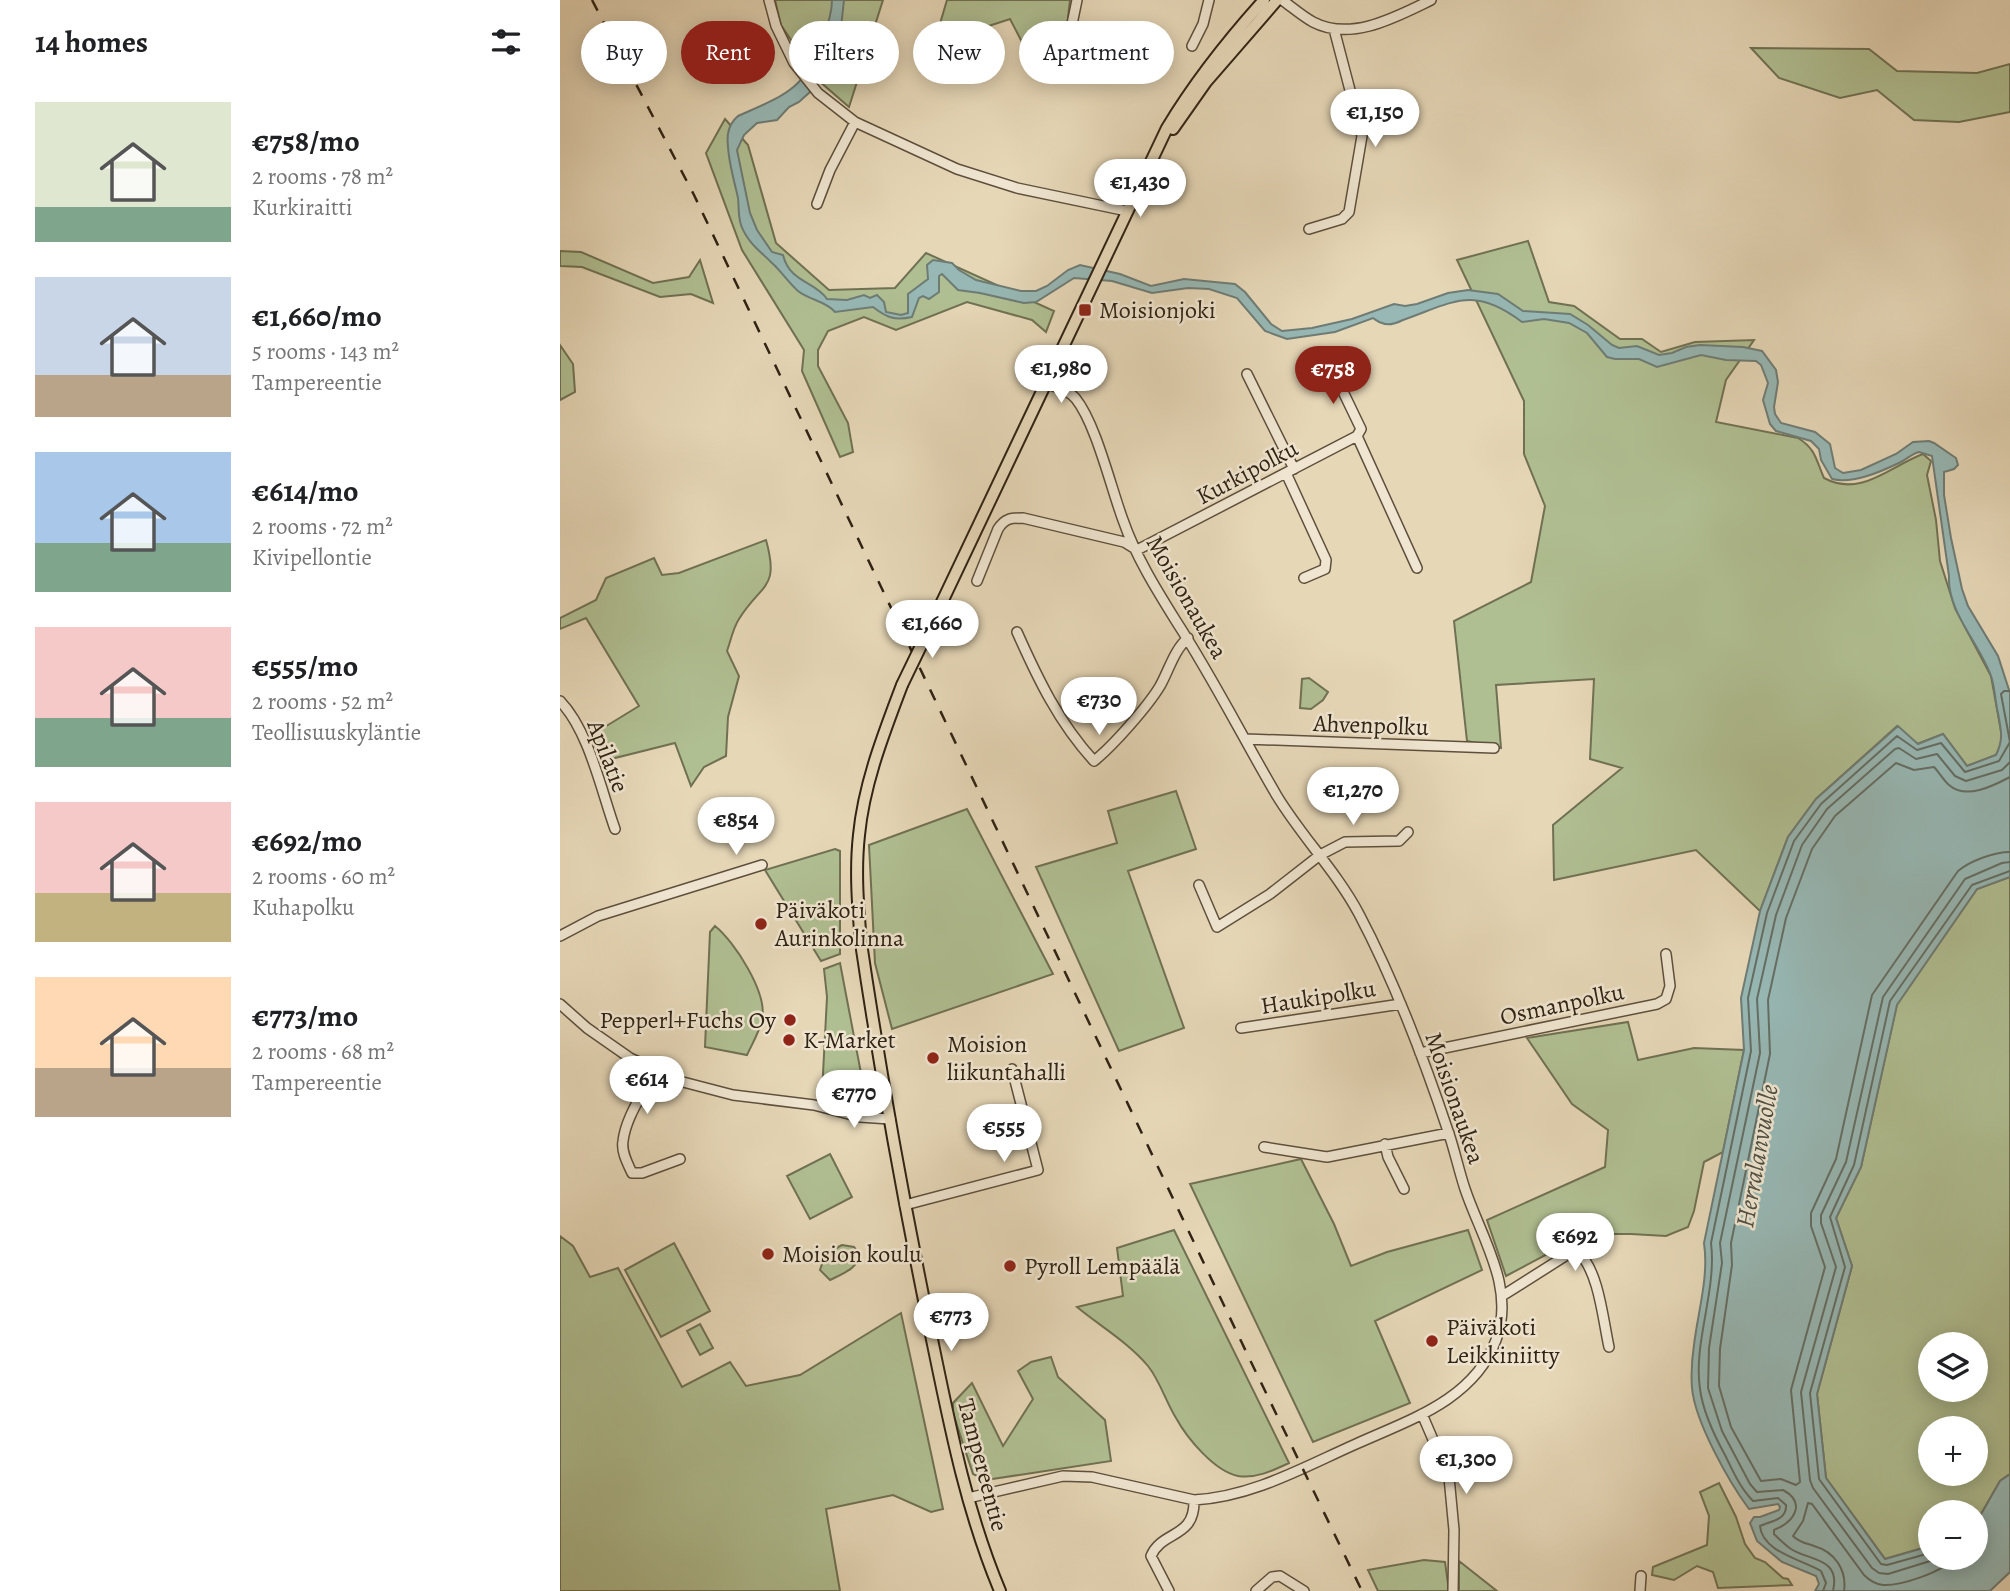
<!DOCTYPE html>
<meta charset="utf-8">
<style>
:root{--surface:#fff;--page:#f2f2f2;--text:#202124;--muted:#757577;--accent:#8f2418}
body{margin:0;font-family:Alegreya,serif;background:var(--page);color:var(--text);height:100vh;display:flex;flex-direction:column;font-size:26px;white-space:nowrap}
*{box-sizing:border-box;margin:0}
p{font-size:23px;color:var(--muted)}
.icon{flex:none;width:38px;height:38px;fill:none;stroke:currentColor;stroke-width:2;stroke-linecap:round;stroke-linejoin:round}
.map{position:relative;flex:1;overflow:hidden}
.sheet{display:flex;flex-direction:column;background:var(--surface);width:560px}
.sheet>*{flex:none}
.hud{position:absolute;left:21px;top:21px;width:665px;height:63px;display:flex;gap:14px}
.tools{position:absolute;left:1358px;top:1332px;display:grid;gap:14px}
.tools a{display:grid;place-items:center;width:70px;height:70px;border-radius:50%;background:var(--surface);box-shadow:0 4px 18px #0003;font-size:35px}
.price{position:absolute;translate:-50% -60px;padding:0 16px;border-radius:24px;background:#fff;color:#222;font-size:23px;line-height:46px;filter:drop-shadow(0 2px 4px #0008)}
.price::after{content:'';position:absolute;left:50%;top:42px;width:21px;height:16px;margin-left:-10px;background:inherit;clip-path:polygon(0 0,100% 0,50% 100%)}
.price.on{background:var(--accent);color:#fff}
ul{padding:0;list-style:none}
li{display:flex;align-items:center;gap:21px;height:175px;padding:0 35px}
li span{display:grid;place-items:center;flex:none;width:196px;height:140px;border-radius:0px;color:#555}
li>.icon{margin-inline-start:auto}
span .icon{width:84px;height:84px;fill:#fffc;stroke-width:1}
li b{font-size:30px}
h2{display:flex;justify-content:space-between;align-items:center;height:84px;padding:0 35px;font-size:30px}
.pill{padding:0 24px;border-radius:32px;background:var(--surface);box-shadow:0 4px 18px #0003;font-size:24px;line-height:63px}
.pill.on{background:var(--accent);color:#fff}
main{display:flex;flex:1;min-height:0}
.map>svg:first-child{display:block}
.green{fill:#b0bf92;stroke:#707153;stroke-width:2;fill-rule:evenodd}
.water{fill:#97b8b5;stroke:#6e7c75;stroke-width:2}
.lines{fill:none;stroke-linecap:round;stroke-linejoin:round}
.shore{stroke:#646e64;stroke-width:2}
.minor-casing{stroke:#5e503d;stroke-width:12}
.major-casing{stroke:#302314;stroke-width:14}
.minor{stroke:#efe5d0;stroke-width:9}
.major{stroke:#e6d7b7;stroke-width:10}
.rail{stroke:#302314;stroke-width:2.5;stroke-dasharray:12 12;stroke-linecap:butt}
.major-bridge-casing{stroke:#302314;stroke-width:14;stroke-linecap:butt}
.major-bridge{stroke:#e6d7b7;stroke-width:10}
.poi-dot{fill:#8f2418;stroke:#efe5d0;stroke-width:2.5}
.labels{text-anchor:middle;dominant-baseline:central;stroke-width:5;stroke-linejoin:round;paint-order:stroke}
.poi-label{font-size:24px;fill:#302314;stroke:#efe5d0;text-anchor:start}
.street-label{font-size:24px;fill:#302314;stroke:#efe5d0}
.water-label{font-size:26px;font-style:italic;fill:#4f5044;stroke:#efe5d0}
</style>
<main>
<section class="sheet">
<h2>14 homes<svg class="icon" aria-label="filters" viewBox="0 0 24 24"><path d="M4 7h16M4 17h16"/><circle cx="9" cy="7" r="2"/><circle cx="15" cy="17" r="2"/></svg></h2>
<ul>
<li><span style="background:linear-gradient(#dfe7d0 75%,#7fa58c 0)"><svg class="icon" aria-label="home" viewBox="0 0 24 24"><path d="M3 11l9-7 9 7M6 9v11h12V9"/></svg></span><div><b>€758/mo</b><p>2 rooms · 78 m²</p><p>Kurkiraitti</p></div></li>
<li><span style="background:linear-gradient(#c9d6e8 70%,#b9a48a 0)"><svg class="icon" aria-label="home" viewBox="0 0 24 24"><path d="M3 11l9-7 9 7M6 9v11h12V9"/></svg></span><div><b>€1,660/mo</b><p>5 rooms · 143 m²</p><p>Tampereentie</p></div></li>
<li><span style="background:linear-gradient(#a9c7e8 65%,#7fa58c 0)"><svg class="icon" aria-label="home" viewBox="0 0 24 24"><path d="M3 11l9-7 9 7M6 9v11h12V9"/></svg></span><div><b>€614/mo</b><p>2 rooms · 72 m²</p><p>Kivipellontie</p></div></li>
<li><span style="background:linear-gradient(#f6c9c9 65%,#7fa58c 0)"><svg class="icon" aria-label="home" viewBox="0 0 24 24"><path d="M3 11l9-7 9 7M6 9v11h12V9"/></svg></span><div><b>€555/mo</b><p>2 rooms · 52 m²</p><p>Teollisuuskyläntie</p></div></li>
<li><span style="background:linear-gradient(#f6c9c9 65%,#c2b280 0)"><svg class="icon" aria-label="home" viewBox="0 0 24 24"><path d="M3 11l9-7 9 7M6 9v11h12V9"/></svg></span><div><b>€692/mo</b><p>2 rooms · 60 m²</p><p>Kuhapolku</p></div></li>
<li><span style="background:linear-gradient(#ffd9b3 65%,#b9a48a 0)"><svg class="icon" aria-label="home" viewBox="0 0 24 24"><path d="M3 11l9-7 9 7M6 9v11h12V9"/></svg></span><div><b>€773/mo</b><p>2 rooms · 68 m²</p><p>Tampereentie</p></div></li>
</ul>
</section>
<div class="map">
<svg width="1450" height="1591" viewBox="0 0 1450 1591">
<rect width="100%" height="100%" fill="#e6d7b7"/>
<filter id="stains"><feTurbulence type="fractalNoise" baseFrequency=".00286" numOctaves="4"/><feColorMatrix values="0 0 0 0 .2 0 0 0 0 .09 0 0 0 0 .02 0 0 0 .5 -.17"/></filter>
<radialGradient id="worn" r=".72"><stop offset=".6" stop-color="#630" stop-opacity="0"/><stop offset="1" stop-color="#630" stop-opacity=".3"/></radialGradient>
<path class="green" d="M 215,0 L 323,0 L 289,107 L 258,80 L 221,25 Z
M 387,0 L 510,0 L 506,35 L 475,67 L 450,19 L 374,44 Z
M 1191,48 L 1309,49 L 1337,71 L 1417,73 L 1450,64 L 1450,112 L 1399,122 L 1354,120 L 1317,90 L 1280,98 L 1219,78 Z
M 165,119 L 188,145 L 216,243 L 269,290 L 335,288 L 366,253 L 494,311 L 486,332 L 472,320 L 407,302 L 336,330 L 304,317 L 268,331 L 258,350 L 258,366 L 288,423 L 293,452 L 280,457 L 242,371 L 244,350 L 182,250 L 146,153 Z
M 968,241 L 989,302 L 1014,306 L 1060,339 L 1082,339 L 1101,352 L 1135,342 L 1194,340 L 1166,380 L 1156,422 L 1238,438 C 1256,449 1256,460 1264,478 C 1301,498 1330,466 1363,454 L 1371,461 L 1367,475 L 1376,520 L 1380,561 L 1395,608 L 1431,676 L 1443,742 L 1436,755 L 1407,766 L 1383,734 L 1357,744 L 1337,726 L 1256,799 L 1228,837 L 1200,911 L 1136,850 L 994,880 L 993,825 L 1062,768 L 1030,759 L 1034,679 L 936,685 L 941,748 L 907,741 L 894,621 L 971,582 L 985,506 L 964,454 L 964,401 L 897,260 Z
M 0,251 L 21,252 L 93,283 L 129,277 L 140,260 L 153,303 L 131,294 L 100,297 L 22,267 L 0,266 Z
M 0,345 L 13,364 L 15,392 L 0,400 Z
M 206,540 C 220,590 201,583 179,619 C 173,628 171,640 167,651 L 179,676 L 168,717 L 166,756 L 144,767 L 131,786 L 115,743 L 43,761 L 30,736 L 79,706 L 26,618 L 0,629 L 0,618 L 36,600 L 46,578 L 94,558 L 102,575 L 119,573 Z
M 749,678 L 768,692 L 763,700 L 751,709 L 740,708 L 742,679 Z
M 616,791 L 636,849 L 568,871 L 624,1028 L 559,1051 L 476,867 L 557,843 L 548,811 Z
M 407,809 L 493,974 L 332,1029 L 315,963 L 309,845 Z
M 275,849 L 280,851 L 280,954 L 261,961 L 205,870 Z
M 1450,877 L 1450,1474 L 1440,1481 L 1416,1523 L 1416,1512 L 1370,1512 L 1370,1546 L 1325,1559 L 1266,1478 L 1257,1394 L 1292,1266 L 1276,1218 L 1301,1167 L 1337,1004 L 1417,889 ZM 1370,1344 L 1416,1344 L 1416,1390 L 1370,1390 ZM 1370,1428 L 1416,1428 L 1416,1474 L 1370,1474 Z
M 155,926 C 174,941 208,993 202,1019 C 200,1031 192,1044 187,1055 L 145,1047 L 150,932 Z
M 280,963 L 305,1094 L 262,1093 L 267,997 L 264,969 Z
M 1068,1022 L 1078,1060 L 1134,1048 L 1184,1050 L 1163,1152 L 1144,1162 L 1134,1211 L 1128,1227 L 1106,1236 L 1071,1234 L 1025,1234 L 946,1276 L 927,1220 L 1045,1167 L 1048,1130 L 1012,1104 L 967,1038 Z
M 270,1154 L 292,1197 L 250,1219 L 227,1176 Z
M 741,1159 L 774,1224 L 791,1266 L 827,1252 L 908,1230 L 922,1270 L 815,1321 L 850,1403 L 753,1442 L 630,1184 Z
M 614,1230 L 729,1463 C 714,1470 696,1479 678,1476 C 654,1471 627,1438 616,1418 C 606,1402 600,1381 588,1366 C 569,1343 540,1326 517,1307 L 563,1296 L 557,1248 Z
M 0,1236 L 13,1246 L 30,1277 L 58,1268 L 122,1387 L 170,1362 L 186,1386 L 240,1375 L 341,1313 L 383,1509 L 371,1512 L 333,1495 L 266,1509 L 280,1591 L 0,1591 Z
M 114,1243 L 150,1311 L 101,1337 L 65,1270 Z
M 282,1245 L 294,1247 L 300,1255 C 297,1269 282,1274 270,1280 L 260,1270 C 264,1256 270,1251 282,1245 Z
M 140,1324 L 153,1348 L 140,1355 L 127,1331 Z
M 491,1357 L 498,1377 L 545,1420 L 551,1461 L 426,1480 L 413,1474 L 393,1413 L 393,1403 L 412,1383 L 443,1446 L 473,1399 L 458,1371 L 471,1362 Z
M 1159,1483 L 1176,1517 L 1185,1544 L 1195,1558 L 1205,1562 L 1223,1578 L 1228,1579 L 1232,1585 L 1158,1588 L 1153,1572 L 1137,1566 L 1114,1580 L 1092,1575 L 1093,1567 L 1147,1545 L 1149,1516 L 1140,1492 Z
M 864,1560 L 885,1562 L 889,1591 L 818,1591 L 808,1570 Z
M 899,1561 L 937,1591 L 899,1591 Z"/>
<path class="water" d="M 272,0 L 284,0 L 281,27 L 264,69 L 251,91 L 239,102 L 229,107 L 217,120 L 197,123 L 184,135 L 177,150 L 190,213 L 197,230 L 212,252 L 223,255 C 230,283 255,281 267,299 L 287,300 L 304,295 L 310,298 L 317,295 L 324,302 L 326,312 L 341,315 L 348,313 L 348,294 L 368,279 L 367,265 L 373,260 L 392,263 L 399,270 L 416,280 L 461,291 L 476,291 L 487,286 L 508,270 L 520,265 L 560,274 L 591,286 L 624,279 L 675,284 L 685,292 L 711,324 L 722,331 L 752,328 L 792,319 L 834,304 L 845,306 L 857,304 L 888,293 L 908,290 L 938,294 L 963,311 L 1010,314 L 1028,325 L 1052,345 L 1059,348 L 1077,346 L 1099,355 L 1112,353 L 1126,347 L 1140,345 L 1183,347 L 1202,351 L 1216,370 L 1218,382 L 1214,407 L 1215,414 L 1221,423 L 1255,432 L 1270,444 L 1275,468 L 1283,473 L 1301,470 L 1336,454 L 1353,442 L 1369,441 L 1374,443 L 1396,458 L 1398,465 L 1394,469 L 1384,472 L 1384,495 L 1391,538 L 1402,589 L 1408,606 L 1438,656 L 1450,693 L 1450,877 L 1417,889 L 1337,1005 L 1301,1167 L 1276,1218 L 1292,1266 L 1257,1394 L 1266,1478 L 1325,1559 L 1370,1546 L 1370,1558 L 1416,1558 L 1416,1523 L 1440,1481 L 1450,1474 L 1450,1572 L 1430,1591 L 1255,1591 L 1259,1584 L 1256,1576 L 1222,1562 L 1197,1541 L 1190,1523 L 1194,1517 L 1200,1517 L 1219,1510 L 1220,1507 L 1218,1504 L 1189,1509 C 1169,1482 1135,1422 1132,1388 C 1131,1374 1132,1358 1134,1345 C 1138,1311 1149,1277 1144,1243 L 1184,1050 L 1181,998 L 1200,911 L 1228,837 L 1256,799 L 1338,726 L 1358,744 L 1383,734 L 1407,766 L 1436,755 C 1444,738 1441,731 1438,713 C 1435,701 1435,687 1431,676 C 1419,643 1387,611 1389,576 L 1372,456 L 1359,452 C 1351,454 1346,460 1339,463 C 1320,472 1293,484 1272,479 L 1261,460 L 1259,449 L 1251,441 L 1216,431 L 1210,424 L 1203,400 L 1208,383 L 1201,365 L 1196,361 L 1166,360 L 1141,355 L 1097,367 L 1079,359 L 1055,359 L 1047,357 L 1027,333 L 1009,323 L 984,319 L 962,322 C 913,285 894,302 843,320 C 837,323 828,326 822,323 C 818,322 816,320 813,318 L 775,332 L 727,339 L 705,331 L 677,298 L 649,289 L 628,288 L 592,293 L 552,281 L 514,278 L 476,302 L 464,303 L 420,293 L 398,290 L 382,274 L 379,276 L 379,292 L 369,299 L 363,296 L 359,298 L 352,317 C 334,321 326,317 313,307 L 275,312 C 266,301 249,300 238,291 C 228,282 221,271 212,263 C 200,251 187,242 181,225 C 178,216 179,207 178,198 C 175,184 171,171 169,156 C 167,141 165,127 178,116 C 223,96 247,89 263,38 C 268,25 272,13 272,0 Z"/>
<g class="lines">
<path class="shore" d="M 1450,777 C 1433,786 1406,800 1389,785 C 1383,780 1379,772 1374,767 L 1354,770 L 1336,763 L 1275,816 L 1252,849 L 1226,918 L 1208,1000 L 1210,1054 L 1171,1243 L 1172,1265 L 1160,1349 L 1159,1386 L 1171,1427 L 1201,1481 L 1221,1479 L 1236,1485 L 1240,1482 L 1231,1390 L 1265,1267 L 1251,1226 L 1251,1213 L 1276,1159 L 1312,995 L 1398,871 C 1410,861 1434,852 1450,852
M 1370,1553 L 1327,1565 L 1321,1564 L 1259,1479 L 1250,1393 L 1285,1267 L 1270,1217 L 1294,1165 L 1330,1001 L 1412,885 L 1450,871
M 1380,1558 L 1328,1574 L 1319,1573 L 1312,1568 L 1253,1488 L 1250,1480 L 1241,1392 L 1276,1267 L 1261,1223 L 1261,1215 L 1286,1162 L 1323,997 L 1405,879 L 1442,863 L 1450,862
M 1263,1591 L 1266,1583 L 1261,1571 C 1243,1560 1202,1552 1200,1526 C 1211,1521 1227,1520 1226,1505 L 1218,1498 L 1193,1501 C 1180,1488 1173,1471 1165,1455 C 1154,1435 1143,1412 1140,1389 C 1133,1342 1157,1291 1151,1243 L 1191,1051 L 1188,998 L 1207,913 L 1234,841 L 1261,804 L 1337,736 L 1357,750 L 1381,743 L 1405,772 L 1439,761 L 1450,742 L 1441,694 L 1444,691 L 1450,691
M 1273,1591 C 1281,1557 1249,1561 1231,1549 C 1225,1545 1219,1539 1214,1534 L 1214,1530 C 1234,1522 1247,1503 1223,1490 L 1197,1492 L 1190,1484 L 1162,1431 L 1148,1388 L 1149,1348 L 1162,1263 L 1160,1243 L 1200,1053 L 1197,999 L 1216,915 L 1242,845 L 1267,809 L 1335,749 L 1339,748 L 1356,759 L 1377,754 L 1395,776 L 1406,781 L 1442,770 L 1450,762
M 1284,1591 C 1287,1570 1275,1552 1254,1546 C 1246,1543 1240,1543 1233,1536 L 1243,1521 L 1248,1503 L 1252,1504 L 1304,1575 C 1309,1580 1315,1584 1323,1585 C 1340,1586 1384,1572 1393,1558"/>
<defs>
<path id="minor" d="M 209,0 L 216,26 L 234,63 L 258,93 L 295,122 L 397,169 L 457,188 L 567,211
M 722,0 C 732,7 742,16 753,22 C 791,42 836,17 871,0
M 632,46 L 643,24 L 649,0
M 502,72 L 517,0
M 257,204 L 270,170 L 295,122
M 749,229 L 782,219 L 789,212 L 802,136 L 774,29
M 687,374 L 734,469
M 776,377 L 801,429 L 797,436
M 797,436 L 857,568
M 726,473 L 766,560 L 765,569 L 744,578
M 417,581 L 438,529 C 445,518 451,518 463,518 L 564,542 L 577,550 L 797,436
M 457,632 C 478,679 499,723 534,761 C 553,746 588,706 600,686 C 609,670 614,650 628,638
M 0,701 C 29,731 41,790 55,829
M 686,739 L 934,748
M 639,885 L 657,927 L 710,894 L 760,855 L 785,842 L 839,841 L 848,832
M 0,936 L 38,916 L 202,865
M 0,1004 L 27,1028 L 70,1058 L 123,1082 L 173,1095 L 254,1105 L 300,1117 L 330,1119
M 681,1028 L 841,1004
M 860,1053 L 1097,1004 L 1106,999 L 1110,986 L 1106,954
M 94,1070 C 84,1093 66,1116 63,1141 C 61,1152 68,1164 72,1173 L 82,1173 L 120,1159
M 269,1106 L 327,1099
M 825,1144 L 828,1157 L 844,1189
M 704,1147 L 767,1157 L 889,1133
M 345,1205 L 478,1170 L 452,1069
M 942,1296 L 1010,1253 L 1019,1253 C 1039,1272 1043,1320 1049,1347
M 862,1414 L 889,1477 L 894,1530 L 893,1591
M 408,1498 L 503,1476 L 532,1477 L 634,1500 C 692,1497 744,1467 796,1444 C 849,1420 914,1400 936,1340 C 956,1288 921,1237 905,1189 C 899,1171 895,1152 889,1134 C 864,1059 836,984 799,914 C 776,871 742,837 717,796 C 683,738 653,678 616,621 C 596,589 575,555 563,520 C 551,488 536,424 516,399 C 509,390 496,387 485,383
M 609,1591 L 591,1556 C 602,1530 635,1539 634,1500
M 696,1591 L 712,1577 L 720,1576 L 744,1591
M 1080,1591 L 1081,1576"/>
<path id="major" d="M 613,129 L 646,82 L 717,0
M 373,621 L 607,128 C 636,80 667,41 704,0
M 342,685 C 324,733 304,783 299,835 C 295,871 298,907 301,943 C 320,1071 343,1198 369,1325 C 388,1416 404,1505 440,1591"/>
</defs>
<use href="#minor" class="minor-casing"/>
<use href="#major" class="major-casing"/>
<use href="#minor" class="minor"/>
<use href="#major" class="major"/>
<path class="rail" d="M 32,0 L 134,195 L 692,1364 L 802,1591"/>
<defs>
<path id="major-bridge" d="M 342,685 L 373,621"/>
</defs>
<use href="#major-bridge" class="major-bridge-casing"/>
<use href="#major-bridge" class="major-bridge"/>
</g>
<g class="poi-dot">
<rect x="518" y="303" width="14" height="14" rx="3.5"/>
<circle cx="201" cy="924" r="7"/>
<circle cx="230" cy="1020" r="7"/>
<circle cx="229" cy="1040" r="7"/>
<circle cx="373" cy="1058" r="7"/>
<circle cx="208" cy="1254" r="7"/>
<circle cx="450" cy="1266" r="7"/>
<circle cx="872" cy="1341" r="7"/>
</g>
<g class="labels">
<g class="poi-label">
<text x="539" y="310">Moisionjoki</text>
<text x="215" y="910">Päiväkoti<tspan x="215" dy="28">Aurinkolinna</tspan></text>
<text x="216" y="1020" text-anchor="end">Pepperl+Fuchs Oy</text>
<text x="243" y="1040">K-Market</text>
<text x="387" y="1044">Moision<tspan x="387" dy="28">liikuntahalli</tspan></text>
<text x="222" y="1254">Moision koulu</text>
<text x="464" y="1266">Pyroll Lempäälä</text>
<text x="886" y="1327">Päiväkoti<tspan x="886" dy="28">Leikkiniitty</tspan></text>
</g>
<g class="street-label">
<text transform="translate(687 472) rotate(-28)">Kurkipolku</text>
<text transform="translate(627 597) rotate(60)">Moisionaukea</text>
<text transform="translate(811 725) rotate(2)">Ahvenpolku</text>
<text transform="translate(48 756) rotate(69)">Apilatie</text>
<text transform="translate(758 997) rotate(-9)">Haukipolku</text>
<text transform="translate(1002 1004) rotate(-12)">Osmanpolku</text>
<text transform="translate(895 1098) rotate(71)">Moisionaukea</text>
<text transform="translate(423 1465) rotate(75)">Tampereentie</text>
</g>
<g class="water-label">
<text transform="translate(1197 1156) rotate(-80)">Herralanvuolle</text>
</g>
</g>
<rect width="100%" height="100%" filter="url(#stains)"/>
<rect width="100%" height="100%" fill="url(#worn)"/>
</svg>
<div class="tools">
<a><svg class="icon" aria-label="layers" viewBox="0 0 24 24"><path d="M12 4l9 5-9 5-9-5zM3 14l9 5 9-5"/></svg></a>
<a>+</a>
<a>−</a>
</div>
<b class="price" style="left:815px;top:149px">€1,150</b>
<b class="price" style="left:580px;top:219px">€1,430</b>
<b class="price" style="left:501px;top:405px">€1,980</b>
<b class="price on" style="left:773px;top:406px">€758</b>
<b class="price" style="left:372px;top:660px">€1,660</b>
<b class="price" style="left:539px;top:737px">€730</b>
<b class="price" style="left:793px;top:827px">€1,270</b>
<b class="price" style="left:176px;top:857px">€854</b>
<b class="price" style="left:87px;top:1116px">€614</b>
<b class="price" style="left:294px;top:1130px">€770</b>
<b class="price" style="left:444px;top:1164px">€555</b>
<b class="price" style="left:1015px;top:1273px">€692</b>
<b class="price" style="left:391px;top:1353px">€773</b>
<b class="price" style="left:906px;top:1496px">€1,300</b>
<div class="hud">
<a class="pill">Buy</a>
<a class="pill on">Rent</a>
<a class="pill">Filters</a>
<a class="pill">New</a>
<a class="pill">Apartment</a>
</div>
</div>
</main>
